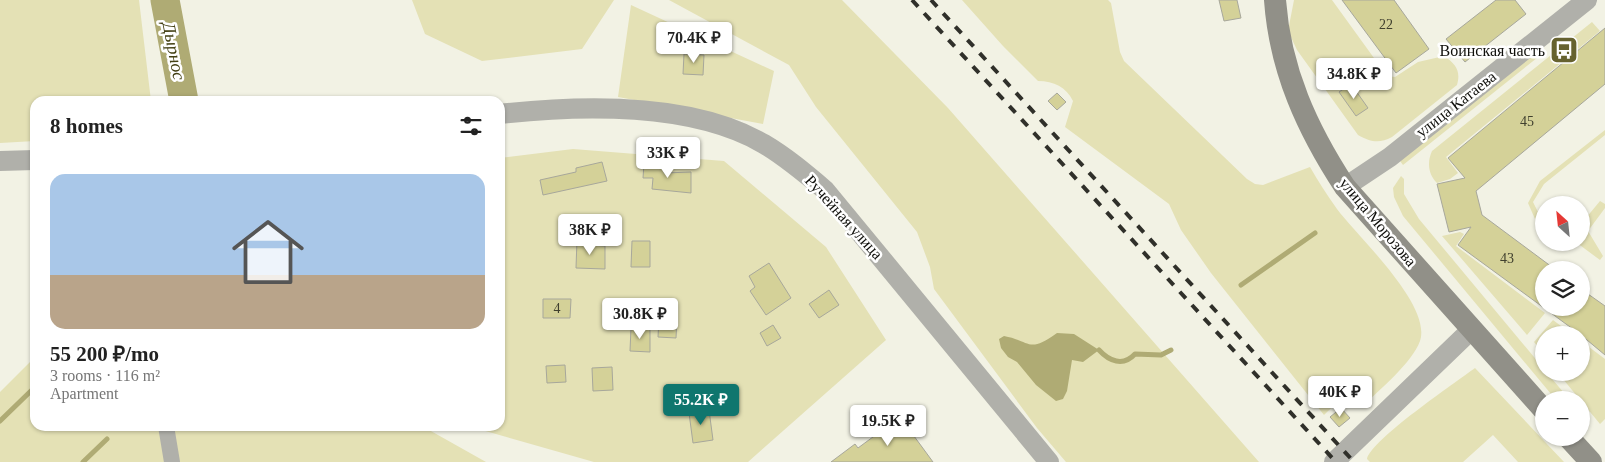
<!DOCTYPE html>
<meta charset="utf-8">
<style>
:root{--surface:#fff;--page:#f2f2f2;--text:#222;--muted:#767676;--line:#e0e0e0;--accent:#0f766e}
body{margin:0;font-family:Georgia,serif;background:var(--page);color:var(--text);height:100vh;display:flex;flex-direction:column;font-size:19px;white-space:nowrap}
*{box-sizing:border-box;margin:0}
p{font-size:16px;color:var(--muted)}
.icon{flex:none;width:28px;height:28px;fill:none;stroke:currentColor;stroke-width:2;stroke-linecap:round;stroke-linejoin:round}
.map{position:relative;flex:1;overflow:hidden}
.sheet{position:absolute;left:30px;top:96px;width:475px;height:335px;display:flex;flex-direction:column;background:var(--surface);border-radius:15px;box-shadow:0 1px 4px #0004}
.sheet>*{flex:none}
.needle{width:32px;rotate:333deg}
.buttons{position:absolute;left:1535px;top:196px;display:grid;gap:10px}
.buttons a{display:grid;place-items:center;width:55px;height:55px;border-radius:50%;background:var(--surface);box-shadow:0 1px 4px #0004;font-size:25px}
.price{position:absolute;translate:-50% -42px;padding:0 11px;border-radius:5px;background:#fff;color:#222;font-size:16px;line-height:32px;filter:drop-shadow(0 1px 2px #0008)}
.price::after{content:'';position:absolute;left:50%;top:30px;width:15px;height:11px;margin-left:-8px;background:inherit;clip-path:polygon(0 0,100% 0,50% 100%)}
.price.selected{background:var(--accent);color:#fff}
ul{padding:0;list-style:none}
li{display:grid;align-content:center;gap:10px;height:265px;padding:0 20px}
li+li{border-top:1px solid var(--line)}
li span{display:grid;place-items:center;height:155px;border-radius:15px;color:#555}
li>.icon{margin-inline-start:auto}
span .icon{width:90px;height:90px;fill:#fffc;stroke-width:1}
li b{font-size:21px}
h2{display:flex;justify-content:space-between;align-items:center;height:60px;padding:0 20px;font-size:21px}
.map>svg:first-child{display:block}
.green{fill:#e4e1b5}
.water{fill:#afab74}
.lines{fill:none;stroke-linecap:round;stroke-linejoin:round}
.stream{stroke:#afab74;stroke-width:5}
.river{stroke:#afab74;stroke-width:29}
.building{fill:#d4d198;stroke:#a7a79b}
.minor{stroke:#b0b0aa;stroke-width:16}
.tertiary{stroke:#b0b0aa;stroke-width:20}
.secondary{stroke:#919088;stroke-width:22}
.rail{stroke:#30302a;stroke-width:4;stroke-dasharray:9 9;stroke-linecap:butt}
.labels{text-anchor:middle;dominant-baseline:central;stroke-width:5;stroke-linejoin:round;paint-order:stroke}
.number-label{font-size:14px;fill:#40402e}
.poi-label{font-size:16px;fill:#0f0f0b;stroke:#fff;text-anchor:end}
.street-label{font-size:16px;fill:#0f0f0b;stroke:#fff}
.water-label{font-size:18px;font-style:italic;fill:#444115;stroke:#fff}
</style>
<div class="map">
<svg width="1605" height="462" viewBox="0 0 1605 462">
<rect width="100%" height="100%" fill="#f2f2e4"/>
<path class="green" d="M 0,0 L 139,0 L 151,101 L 35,101 L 35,141 L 0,143 Z
M 412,0 L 614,0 L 582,49 L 482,61 L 425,34 Z
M 669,0 L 842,0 L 948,108 L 1259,462 L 1066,462 L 1037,428 L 934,289 L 930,267 L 917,232 L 816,107 L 789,65 Z
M 962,0 L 1108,0 L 1111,3 L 1120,52 L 1124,61 L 1247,179 L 1255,184 L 1263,185 L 1310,167 C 1318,181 1327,195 1337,209 C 1358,237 1432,305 1420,341 C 1412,363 1379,390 1362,407 L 1354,398 C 1341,399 1333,406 1324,415 L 1211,273 L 1181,230 L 1169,204 L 1065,127 L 1073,101 C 1066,87 1054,81 1038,81 L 1003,46 Z
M 1294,0 L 1332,0 L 1387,76 L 1395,77 L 1418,62 L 1444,56 C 1456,64 1461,71 1457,85 L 1392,137 C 1379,144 1371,142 1358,135 L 1297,50 L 1288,31 Z
M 631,5 L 774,71 L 763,124 L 618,97 Z
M 1592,22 L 1600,31 L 1446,157 L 1458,173 L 1450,179 L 1437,183 C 1428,174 1427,162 1432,151 Z
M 1536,47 L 1542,54 L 1403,165 L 1397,157 Z
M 1605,130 L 1605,135 L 1544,184 L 1533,202 L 1540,216 L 1535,219 L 1528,203 L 1540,181 Z
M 573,149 L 724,161 L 826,247 L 886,340 L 748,462 L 594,462 L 468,426 L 500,426 L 500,158 Z
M 1401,176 L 1404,179 L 1404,194 L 1419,219 L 1544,369 L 1544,372 L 1547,373 L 1570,400 L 1556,400 L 1403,216 L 1394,197 L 1393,188 Z
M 1600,201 L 1605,204 L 1605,208 L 1588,231 L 1603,256 L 1600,260 L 1577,243 L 1581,242 L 1581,224 Z
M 1460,232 L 1464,234 L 1456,246 L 1545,313 L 1527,335 L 1442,236 Z
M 1553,320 L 1573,335 L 1544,335 L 1544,354 L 1534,342 Z
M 1581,341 L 1605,359 L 1605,419 L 1600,424 L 1558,373 L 1581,372 Z
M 35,357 L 35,426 L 422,426 L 486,462 L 0,462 L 0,392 Z
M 1475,368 L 1564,462 L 1518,462 L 1493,435 L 1463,462 L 1370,462 L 1367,459 C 1371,440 1456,382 1475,368 Z"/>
<path class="water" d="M 1057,333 L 1074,334 L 1099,350 L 1083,362 L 1072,360 L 1067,391 L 1063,399 L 1056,401 L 1036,385 L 1017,362 L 1008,357 L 1001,348 L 999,339 L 1004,336 C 1031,341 1028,354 1057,333 Z"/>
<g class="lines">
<path class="stream" d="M 1241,285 L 1315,233
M 1099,350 C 1109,361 1123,367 1135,354 L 1161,355 L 1171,350
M 0,421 L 35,387
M 83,462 L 107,439"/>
<path class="river" d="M 165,0 L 184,101"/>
</g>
<path class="building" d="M 1219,0 L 1237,0 L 1241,18 L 1224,21 Z
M 1342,0 L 1394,0 L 1429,49 L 1396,73 Z
M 1496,0 L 1515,0 L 1526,14 L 1465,62 L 1446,39 Z
M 1605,28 L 1605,84 L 1476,191 L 1482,215 L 1556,270 L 1544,270 L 1544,308 L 1581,308 L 1581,289 L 1605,306 L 1605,355 L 1581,335 L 1458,245 L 1471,227 L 1449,232 L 1437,184 L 1465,178 L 1448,158 Z
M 684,54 L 704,55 L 703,75 L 683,74 Z
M 1351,84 L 1368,108 L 1356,116 L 1339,92 Z
M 1057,93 L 1066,102 L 1057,110 L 1048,101 Z
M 602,162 L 607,181 L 543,195 L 540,180 L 576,172 L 576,168 Z
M 644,164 L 664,164 L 664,173 L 691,172 L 691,193 L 652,189 L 653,178 L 643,178 Z
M 577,240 L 589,240 L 589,245 L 605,246 L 605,269 L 576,268 Z
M 632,241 L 650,241 L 650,267 L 631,267 Z
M 769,263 L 791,298 L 766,315 L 750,291 L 755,287 L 749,276 Z
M 829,290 L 839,305 L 819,318 L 809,304 Z
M 543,299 L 571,299 L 570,318 L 543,318 Z
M 659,317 L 677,318 L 676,338 L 658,337 Z
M 773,325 L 781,338 L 767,346 L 760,333 Z
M 631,328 L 650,328 L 650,352 L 630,351 Z
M 565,365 L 566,382 L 547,383 L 546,366 Z
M 612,367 L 613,390 L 593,391 L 592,368 Z
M 1341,408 L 1350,418 L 1339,427 L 1330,417 Z
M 709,410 L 713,440 L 693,443 L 689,413 Z
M 900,417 L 933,462 L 831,462 L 855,444 L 858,448 Z"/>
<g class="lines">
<path class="minor" d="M 166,426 L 172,462"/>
<path class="tertiary" d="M 500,114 C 580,105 692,102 764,144 C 786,157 805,173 825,190 L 1049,462
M 0,161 L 35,160
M 1345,187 L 1390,157 L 1587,0
M 1334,462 L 1471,330"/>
<path class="secondary" d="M 1275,0 C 1280,70 1307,129 1345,187 L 1544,410
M 1569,438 L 1591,462"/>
<path class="rail" d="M 912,0 L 1336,462
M 931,0 L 1354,462"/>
</g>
<defs>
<symbol id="bus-square" viewBox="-11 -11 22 22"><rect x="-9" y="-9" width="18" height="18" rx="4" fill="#66622f" stroke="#fff"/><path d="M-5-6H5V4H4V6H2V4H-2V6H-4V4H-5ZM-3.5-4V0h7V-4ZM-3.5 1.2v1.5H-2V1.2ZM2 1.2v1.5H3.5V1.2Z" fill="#fff"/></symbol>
</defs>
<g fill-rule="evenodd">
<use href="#bus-square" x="1548" y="34" width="32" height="32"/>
</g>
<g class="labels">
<g class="number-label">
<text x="1386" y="24">22</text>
<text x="1527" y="121">45</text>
<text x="1507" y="258">43</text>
<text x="557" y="308">4</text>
</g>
<g class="poi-label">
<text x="1545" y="50">Воинская часть</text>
</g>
<g class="street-label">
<text transform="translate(1456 104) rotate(-38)">улица Катаева</text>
<text transform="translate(844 217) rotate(48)">Ручейная улица</text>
<text transform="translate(1378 222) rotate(50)">улица Морозова</text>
</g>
<g class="water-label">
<text transform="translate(174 51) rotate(79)">Дырнос</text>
</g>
</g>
</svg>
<div class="buttons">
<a><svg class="needle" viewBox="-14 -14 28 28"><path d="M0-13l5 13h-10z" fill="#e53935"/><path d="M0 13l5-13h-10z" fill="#767676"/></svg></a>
<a><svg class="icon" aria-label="layers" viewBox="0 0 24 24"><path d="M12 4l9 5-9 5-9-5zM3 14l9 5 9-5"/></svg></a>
<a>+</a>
<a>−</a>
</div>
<b class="price" style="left:694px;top:64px">70.4K ₽</b>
<b class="price" style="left:1354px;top:100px">34.8K ₽</b>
<b class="price" style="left:668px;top:179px">33K ₽</b>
<b class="price" style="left:590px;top:256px">38K ₽</b>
<b class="price" style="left:640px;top:340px">30.8K ₽</b>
<b class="price" style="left:1340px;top:418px">40K ₽</b>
<b class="price selected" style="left:701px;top:426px">55.2K ₽</b>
<b class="price" style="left:888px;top:447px">19.5K ₽</b>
<section class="sheet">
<h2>8 homes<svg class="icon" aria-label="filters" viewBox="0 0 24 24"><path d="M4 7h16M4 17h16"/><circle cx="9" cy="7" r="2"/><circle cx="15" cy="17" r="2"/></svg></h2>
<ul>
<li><span style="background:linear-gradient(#a9c7e8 65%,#b9a48a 0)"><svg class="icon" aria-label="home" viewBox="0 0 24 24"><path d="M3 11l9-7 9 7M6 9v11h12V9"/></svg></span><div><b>55 200 ₽/mo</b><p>3 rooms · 116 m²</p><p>Apartment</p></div></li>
</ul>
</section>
</div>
